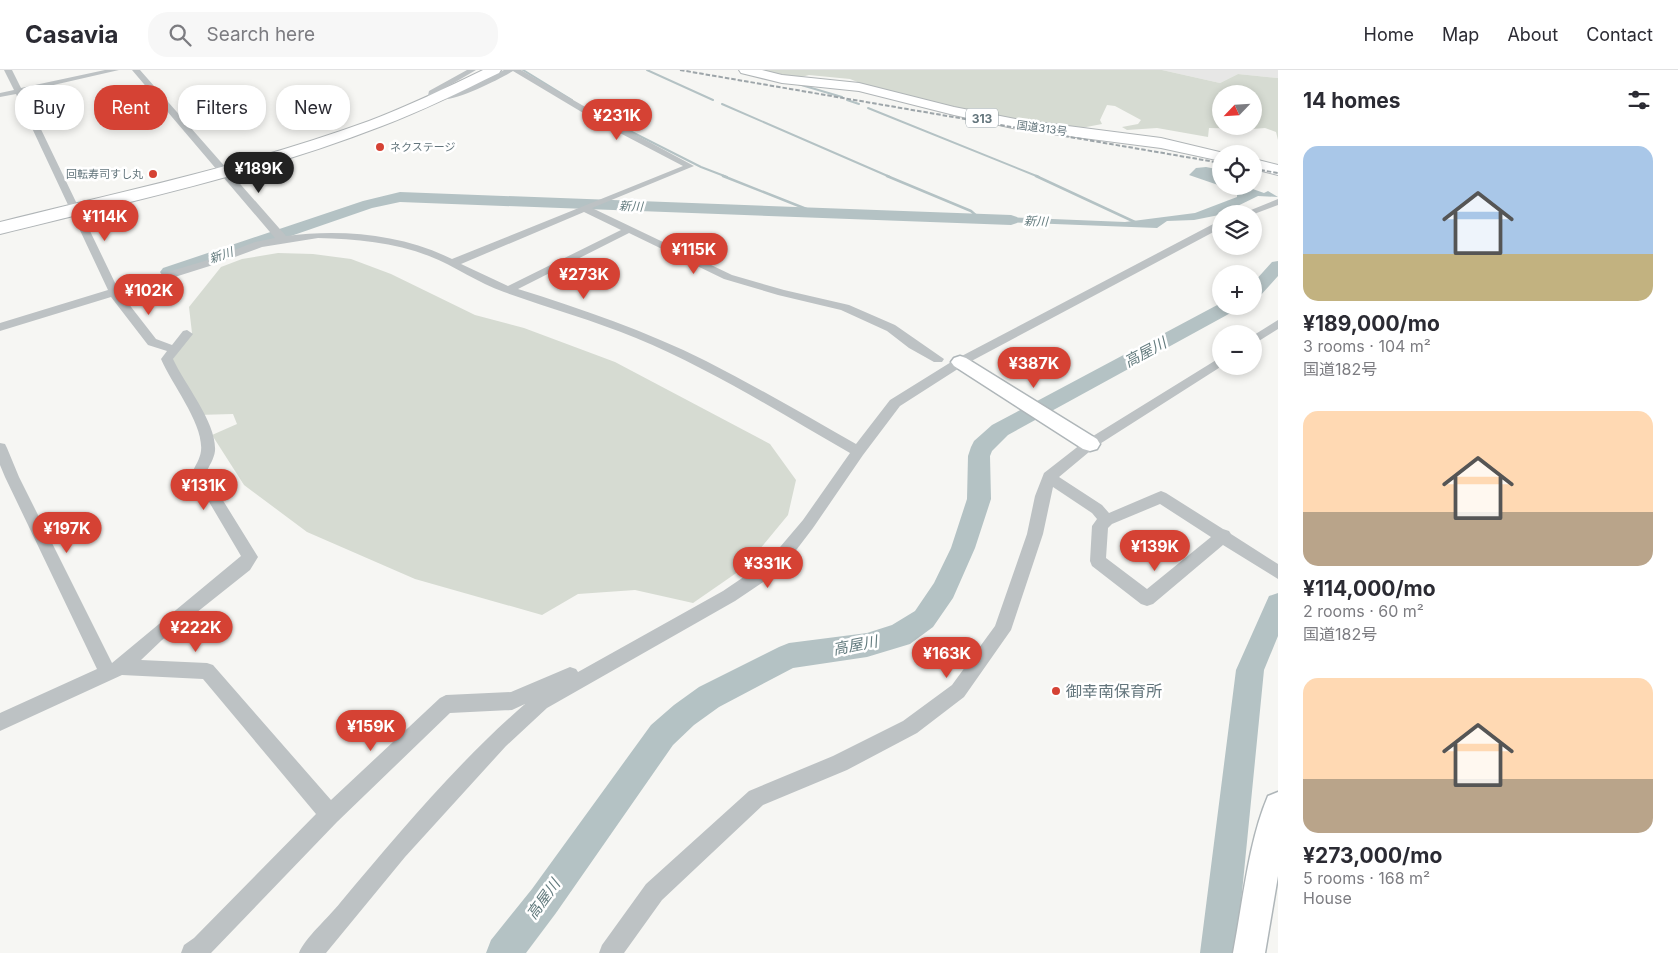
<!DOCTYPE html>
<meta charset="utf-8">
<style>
:root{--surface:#fff;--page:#f7f7f7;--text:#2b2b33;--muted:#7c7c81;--line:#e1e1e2;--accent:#d54234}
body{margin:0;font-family:Inter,"Noto Sans JP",sans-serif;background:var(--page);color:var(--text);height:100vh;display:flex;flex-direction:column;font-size:19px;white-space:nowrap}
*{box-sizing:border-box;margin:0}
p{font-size:16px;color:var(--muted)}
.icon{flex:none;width:28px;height:28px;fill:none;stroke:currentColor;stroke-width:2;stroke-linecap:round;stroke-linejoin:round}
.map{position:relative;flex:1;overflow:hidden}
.drawer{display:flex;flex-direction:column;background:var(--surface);width:400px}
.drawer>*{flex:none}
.banner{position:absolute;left:15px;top:15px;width:475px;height:45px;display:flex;gap:10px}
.needle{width:32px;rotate:245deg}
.tools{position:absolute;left:1212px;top:15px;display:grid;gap:10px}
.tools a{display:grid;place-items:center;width:50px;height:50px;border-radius:50%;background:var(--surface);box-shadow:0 2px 8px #0003;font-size:25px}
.price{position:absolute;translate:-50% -42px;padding:0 11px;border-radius:18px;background:var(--accent);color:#fff;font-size:16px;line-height:32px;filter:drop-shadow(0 1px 2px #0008)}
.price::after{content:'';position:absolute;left:50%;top:30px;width:15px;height:11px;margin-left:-8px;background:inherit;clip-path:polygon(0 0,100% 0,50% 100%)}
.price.on{background:#222;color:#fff}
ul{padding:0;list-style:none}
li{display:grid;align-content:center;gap:10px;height:265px;padding:0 25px}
li span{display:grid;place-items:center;height:155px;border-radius:15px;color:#555}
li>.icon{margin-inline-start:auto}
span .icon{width:90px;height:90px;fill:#fffc;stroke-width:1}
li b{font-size:21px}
h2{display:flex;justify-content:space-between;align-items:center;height:60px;padding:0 25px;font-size:21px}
.pill{padding:0 18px;border-radius:20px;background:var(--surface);box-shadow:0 2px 8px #0003;font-size:18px;line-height:45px}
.pill.on{background:var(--accent);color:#fff}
header{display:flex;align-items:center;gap:30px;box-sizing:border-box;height:70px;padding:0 25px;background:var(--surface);border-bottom:1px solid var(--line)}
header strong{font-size:24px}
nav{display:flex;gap:28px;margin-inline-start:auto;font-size:18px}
.search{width:350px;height:45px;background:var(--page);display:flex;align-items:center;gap:12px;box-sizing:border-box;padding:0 18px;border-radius:20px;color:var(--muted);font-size:19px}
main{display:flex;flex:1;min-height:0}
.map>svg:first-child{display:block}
.built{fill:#e7e7e6}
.green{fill:#d6dbd2;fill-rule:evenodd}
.water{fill:#b4c2c4}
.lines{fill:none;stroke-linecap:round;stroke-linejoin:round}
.stream-far1{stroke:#b4c2c4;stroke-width:2}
.stream{stroke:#b4c2c4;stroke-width:2.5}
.river{fill:#b4c2c4;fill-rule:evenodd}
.secondary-casing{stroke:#afb6b9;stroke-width:3}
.highway-casing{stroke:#b0b5b7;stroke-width:2}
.street{fill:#bdc2c4;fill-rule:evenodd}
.secondary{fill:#fff;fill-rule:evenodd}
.highway{fill:#fff;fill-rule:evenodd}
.rail{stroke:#9da5a9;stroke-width:2;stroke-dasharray:4.5 2;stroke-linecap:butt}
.poi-dot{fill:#d54234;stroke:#fff;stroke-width:2}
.labels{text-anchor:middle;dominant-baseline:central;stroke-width:5;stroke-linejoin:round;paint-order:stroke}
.far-street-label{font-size:11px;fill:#63757c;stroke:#fff}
.far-poi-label{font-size:11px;fill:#63757c;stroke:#fff;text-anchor:start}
.shield{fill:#fff;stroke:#929ea3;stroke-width:1}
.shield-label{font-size:12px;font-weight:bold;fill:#63757c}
.far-water-label{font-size:12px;font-style:italic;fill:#637b7e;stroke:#fff}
.water-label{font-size:15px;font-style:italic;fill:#637b7e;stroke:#fff}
.near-poi-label{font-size:16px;fill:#63757c;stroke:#fff;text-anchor:start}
</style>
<header>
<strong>Casavia</strong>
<div class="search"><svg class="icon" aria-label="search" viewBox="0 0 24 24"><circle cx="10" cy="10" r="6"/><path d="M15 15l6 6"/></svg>Search here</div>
<nav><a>Home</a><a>Map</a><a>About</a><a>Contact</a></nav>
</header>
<main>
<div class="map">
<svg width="1278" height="883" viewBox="0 0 1278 883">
<rect width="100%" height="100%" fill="#f6f6f3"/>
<path class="built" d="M 1162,0 L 1278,0 L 1278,8 L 1238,4 L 1220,13 Z"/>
<path class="green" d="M 751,0 L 1162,0 L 1220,13 L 1238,4 L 1278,8 L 1278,70 L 1276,62 L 1265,58 L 1252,59 L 1209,58 L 1208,67 L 1157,58 L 1127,60 L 1122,57 L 1138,54 L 1141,50 L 1115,36 L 1107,35 L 1100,50 L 1102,54 L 1071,60 L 1022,54 L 875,19 L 850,9 L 809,5 C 791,11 769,4 751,0 ZM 1221,24 L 1254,24 L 1254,56 L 1221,56 Z
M 278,183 L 313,184 L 351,189 L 391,204 L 475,245 L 524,258 L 615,292 L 770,374 L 796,410 L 788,445 L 745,497 L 693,533 L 635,520 L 578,524 L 542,545 L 415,509 L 307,462 L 244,415 L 212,365 L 237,354 L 233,344 L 197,345 L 169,294 L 192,263 L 189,237 L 221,197 L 242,189 Z"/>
<path class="water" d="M 1206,97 L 1216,99 L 1217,101 L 1220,102 L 1221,106 L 1219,106 L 1221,108 L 1221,116 L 1189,105 L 1196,98 Z
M 1229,116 L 1247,117 L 1264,123 L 1268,121 L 1278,127 L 1258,126 L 1219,145 L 1194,150 L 1167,151 L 1157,158 L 981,151 L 979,146 L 1125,152 L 1195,143 L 1237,127 L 1237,124 L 1226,119 Z"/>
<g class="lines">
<path class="stream-far1" d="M 523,0 L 572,30
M 647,0 L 713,30
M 798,14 L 842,27
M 847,30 L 859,34
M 722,34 L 890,107
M 868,38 L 1039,107
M 618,55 L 701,97 L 727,107"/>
<path class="stream" d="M 723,106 L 814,142
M 887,106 L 971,141 L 979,148
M 1036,106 L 1137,153"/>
<path class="river" d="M 400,122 L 1011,145 L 1017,147 L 1019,150 L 1017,153 L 1011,155 L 400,132 L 372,138 L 175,206 L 169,207 L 163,206 L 160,202 L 163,198 L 363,131 Z
M 1278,191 L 1278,206 L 1260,226 L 1254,227 L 1254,212 L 1272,192 Z
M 1221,233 L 1221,236 L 1239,236 L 1236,240 L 1008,365 L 992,381 L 990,386 L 991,429 L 975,478 L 953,528 L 933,557 L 910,574 L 867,587 L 793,598 L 719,637 L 694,655 L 673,675 L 556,843 L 526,883 L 486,883 L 491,870 L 532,819 L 651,655 L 674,635 L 699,617 L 779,577 L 789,573 L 867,563 L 892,555 L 915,541 L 934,513 L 951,478 L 967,429 L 968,386 L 971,377 L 974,371 L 992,355 Z
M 1278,523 L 1278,566 L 1264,600 L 1236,883 L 1200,883 L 1236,600 L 1269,526 Z"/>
<defs>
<path id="secondary" d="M 960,286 L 966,288 L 1097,369 L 1100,374 L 1097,379 L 1090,381 L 1083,379 L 954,296 L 951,292 L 954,288 Z
M 1278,722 L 1278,806 L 1265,883 L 1233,883 C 1243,832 1248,773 1268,726 Z"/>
<path id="highway" d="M 483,0 L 501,0 L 499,3 C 460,22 422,41 382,56 C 259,104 128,132 0,164 L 0,152 C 124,121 249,95 369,51 C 408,36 446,18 483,0 Z
M 739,0 L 762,0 L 782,5 L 859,13 L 954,37 L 1021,50 L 1161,68 L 1228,84 L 1221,84 L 1221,91 L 1161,78 L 1021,60 L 954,45 L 859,21 L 782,13 L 741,3 Z
M 1254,89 L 1278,95 L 1278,105 L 1254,99 Z"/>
</defs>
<use href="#secondary" class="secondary-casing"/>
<use href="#highway" class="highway-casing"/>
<path class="street" d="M 4,0 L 12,0 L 21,18 L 105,0 L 119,0 L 23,22 L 117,217 L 208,190 L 255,172 L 275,168 L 132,0 L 140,0 L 286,166 C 342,159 401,164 452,189 L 683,96 L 595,50 L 513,1 C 500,9 448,36 436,28 L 450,25 L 504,0 L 521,0 L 601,46 L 694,96 L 592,138 L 732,205 L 784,220 L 849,235 L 895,255 L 944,289 L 942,292 L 934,292 L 909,278 L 887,261 L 841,240 L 778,225 L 724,209 L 629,163 L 518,219 C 582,239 646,261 706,291 C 757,317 807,346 856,374 L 890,330 L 956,289 L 1217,152 L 1221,151 L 1221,158 L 964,295 L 900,336 L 863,385 L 813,458 L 781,500 L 735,531 L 547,638 L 506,676 L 405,787 L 326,883 L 299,883 C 304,869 329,847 340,833 C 398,764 457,693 525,634 L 512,640 L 450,643 L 337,752 L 211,883 L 181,883 L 184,875 L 194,868 L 316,744 L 203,609 L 122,605 L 0,661 L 0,643 L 97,599 L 5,407 L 0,395 L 0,373 L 5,374 L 7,378 L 19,407 L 112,593 L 241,486 L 192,403 C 195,396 200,389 201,381 C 204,354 172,315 161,289 L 167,281 L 148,275 L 111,227 L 0,261 L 0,253 L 108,220 L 16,24 L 0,27 L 0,23 L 14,20 ZM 584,142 L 621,160 L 508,216 L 461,194 ZM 318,168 C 355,169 394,172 429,186 C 455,196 478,213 504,222 C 548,238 593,250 636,268 C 711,299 780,343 850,383 L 803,450 L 769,490 L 723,521 L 578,602 L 576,599 L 570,597 L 511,622 L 446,625 L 440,628 L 331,730 L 213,595 L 207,593 L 141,590 L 162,570 L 250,500 L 258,487 L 206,403 C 209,396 214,389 215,381 C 217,353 185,315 173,289 L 193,264 L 187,260 L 183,261 L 172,275 L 156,269 L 121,224 L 216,194 L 262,177 Z
M 467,0 L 476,0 L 435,24 L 433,30 L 427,30 L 429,21 Z
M 1278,129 L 1278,135 L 1254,144 L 1241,144 Z
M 1278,250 L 1278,259 L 1254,274 L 1254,265 Z
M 1221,287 L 1222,296 L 1095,377 L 1059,407 L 1102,435 L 1109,443 L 1156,423 L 1161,421 L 1166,423 L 1223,459 L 1229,461 L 1231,464 L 1278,494 L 1278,509 L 1223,475 L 1153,534 L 1147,536 L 1141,534 L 1092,496 L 1090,491 L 1092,456 L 1097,449 L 1092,443 L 1053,417 L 1043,464 L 1011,560 L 964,627 L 917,663 L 847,700 L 763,735 L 662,830 L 624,883 L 599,883 L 602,875 L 646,814 L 749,721 L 833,686 L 903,651 L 952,615 L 995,556 L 1027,464 L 1035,426 L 1044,403 L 1085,371 ZM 1160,434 L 1211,467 L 1147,519 L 1106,488 L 1108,458 L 1112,454 Z"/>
<use href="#secondary" class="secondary"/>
<use href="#highway" class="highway"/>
<path class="rail" d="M 680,0 L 1221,93
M 1254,99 L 1278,103"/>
</g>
<g class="poi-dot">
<circle cx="380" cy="77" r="5"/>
<circle cx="153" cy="104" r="5"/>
<circle cx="1056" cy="621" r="5"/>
</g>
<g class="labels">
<g class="far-street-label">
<text transform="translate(1042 58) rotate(8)">国道313号</text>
</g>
<g class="far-poi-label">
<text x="390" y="77">ネクステージ</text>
<text x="143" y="104" text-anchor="end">回転寿司すし丸</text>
</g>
<rect class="shield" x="966" y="38.5" width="32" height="19" rx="4"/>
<g class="shield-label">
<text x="982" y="48">313</text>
</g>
<g class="far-water-label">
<text transform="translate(631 136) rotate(2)">新川</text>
<text transform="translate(1036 151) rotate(2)">新川</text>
<text transform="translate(221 185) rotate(-19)">新川</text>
</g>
<g class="water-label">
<text transform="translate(1145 282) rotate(-28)">高屋川</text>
<text transform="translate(855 575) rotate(-11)">高屋川</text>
<text transform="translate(543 829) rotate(-54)">高屋川</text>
</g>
<g class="near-poi-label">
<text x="1066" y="621">御幸南保育所</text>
</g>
</g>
</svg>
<div class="tools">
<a><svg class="needle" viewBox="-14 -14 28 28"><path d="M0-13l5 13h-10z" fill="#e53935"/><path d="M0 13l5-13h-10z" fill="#7c7c81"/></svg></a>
<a><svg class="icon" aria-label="locate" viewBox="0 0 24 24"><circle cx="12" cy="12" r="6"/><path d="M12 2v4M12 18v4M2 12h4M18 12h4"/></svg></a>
<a><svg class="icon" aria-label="layers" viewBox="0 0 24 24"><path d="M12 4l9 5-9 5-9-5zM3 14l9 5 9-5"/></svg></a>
<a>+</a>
<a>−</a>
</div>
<b class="price" style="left:617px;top:71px">¥231K</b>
<b class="price on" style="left:259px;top:124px">¥189K</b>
<b class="price" style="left:105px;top:172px">¥114K</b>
<b class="price" style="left:694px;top:205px">¥115K</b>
<b class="price" style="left:584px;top:230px">¥273K</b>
<b class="price" style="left:149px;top:246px">¥102K</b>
<b class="price" style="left:1034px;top:319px">¥387K</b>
<b class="price" style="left:204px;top:441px">¥131K</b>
<b class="price" style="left:67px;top:484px">¥197K</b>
<b class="price" style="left:1155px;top:502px">¥139K</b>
<b class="price" style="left:768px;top:519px">¥331K</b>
<b class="price" style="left:196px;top:583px">¥222K</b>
<b class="price" style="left:947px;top:609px">¥163K</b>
<b class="price" style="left:371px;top:682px">¥159K</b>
<div class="banner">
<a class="pill">Buy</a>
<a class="pill on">Rent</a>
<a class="pill">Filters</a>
<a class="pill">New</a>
</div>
</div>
<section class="drawer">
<h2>14 homes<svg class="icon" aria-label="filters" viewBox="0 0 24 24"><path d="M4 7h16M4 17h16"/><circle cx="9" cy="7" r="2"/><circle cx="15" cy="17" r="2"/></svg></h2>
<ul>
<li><span style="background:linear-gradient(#a9c7e8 70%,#c2b280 0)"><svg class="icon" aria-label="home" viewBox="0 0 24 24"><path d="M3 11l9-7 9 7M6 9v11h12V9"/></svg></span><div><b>¥189,000/mo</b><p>3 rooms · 104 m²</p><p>国道182号</p></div></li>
<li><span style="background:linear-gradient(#ffd9b3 65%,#b9a48a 0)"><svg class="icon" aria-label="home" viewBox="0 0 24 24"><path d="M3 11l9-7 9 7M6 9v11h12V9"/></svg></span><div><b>¥114,000/mo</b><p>2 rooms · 60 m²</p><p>国道182号</p></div></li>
<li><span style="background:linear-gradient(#ffd9b3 65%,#b9a48a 0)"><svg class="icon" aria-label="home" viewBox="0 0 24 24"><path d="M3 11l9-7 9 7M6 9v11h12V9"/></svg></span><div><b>¥273,000/mo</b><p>5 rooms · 168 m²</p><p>House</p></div></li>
</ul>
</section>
</main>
